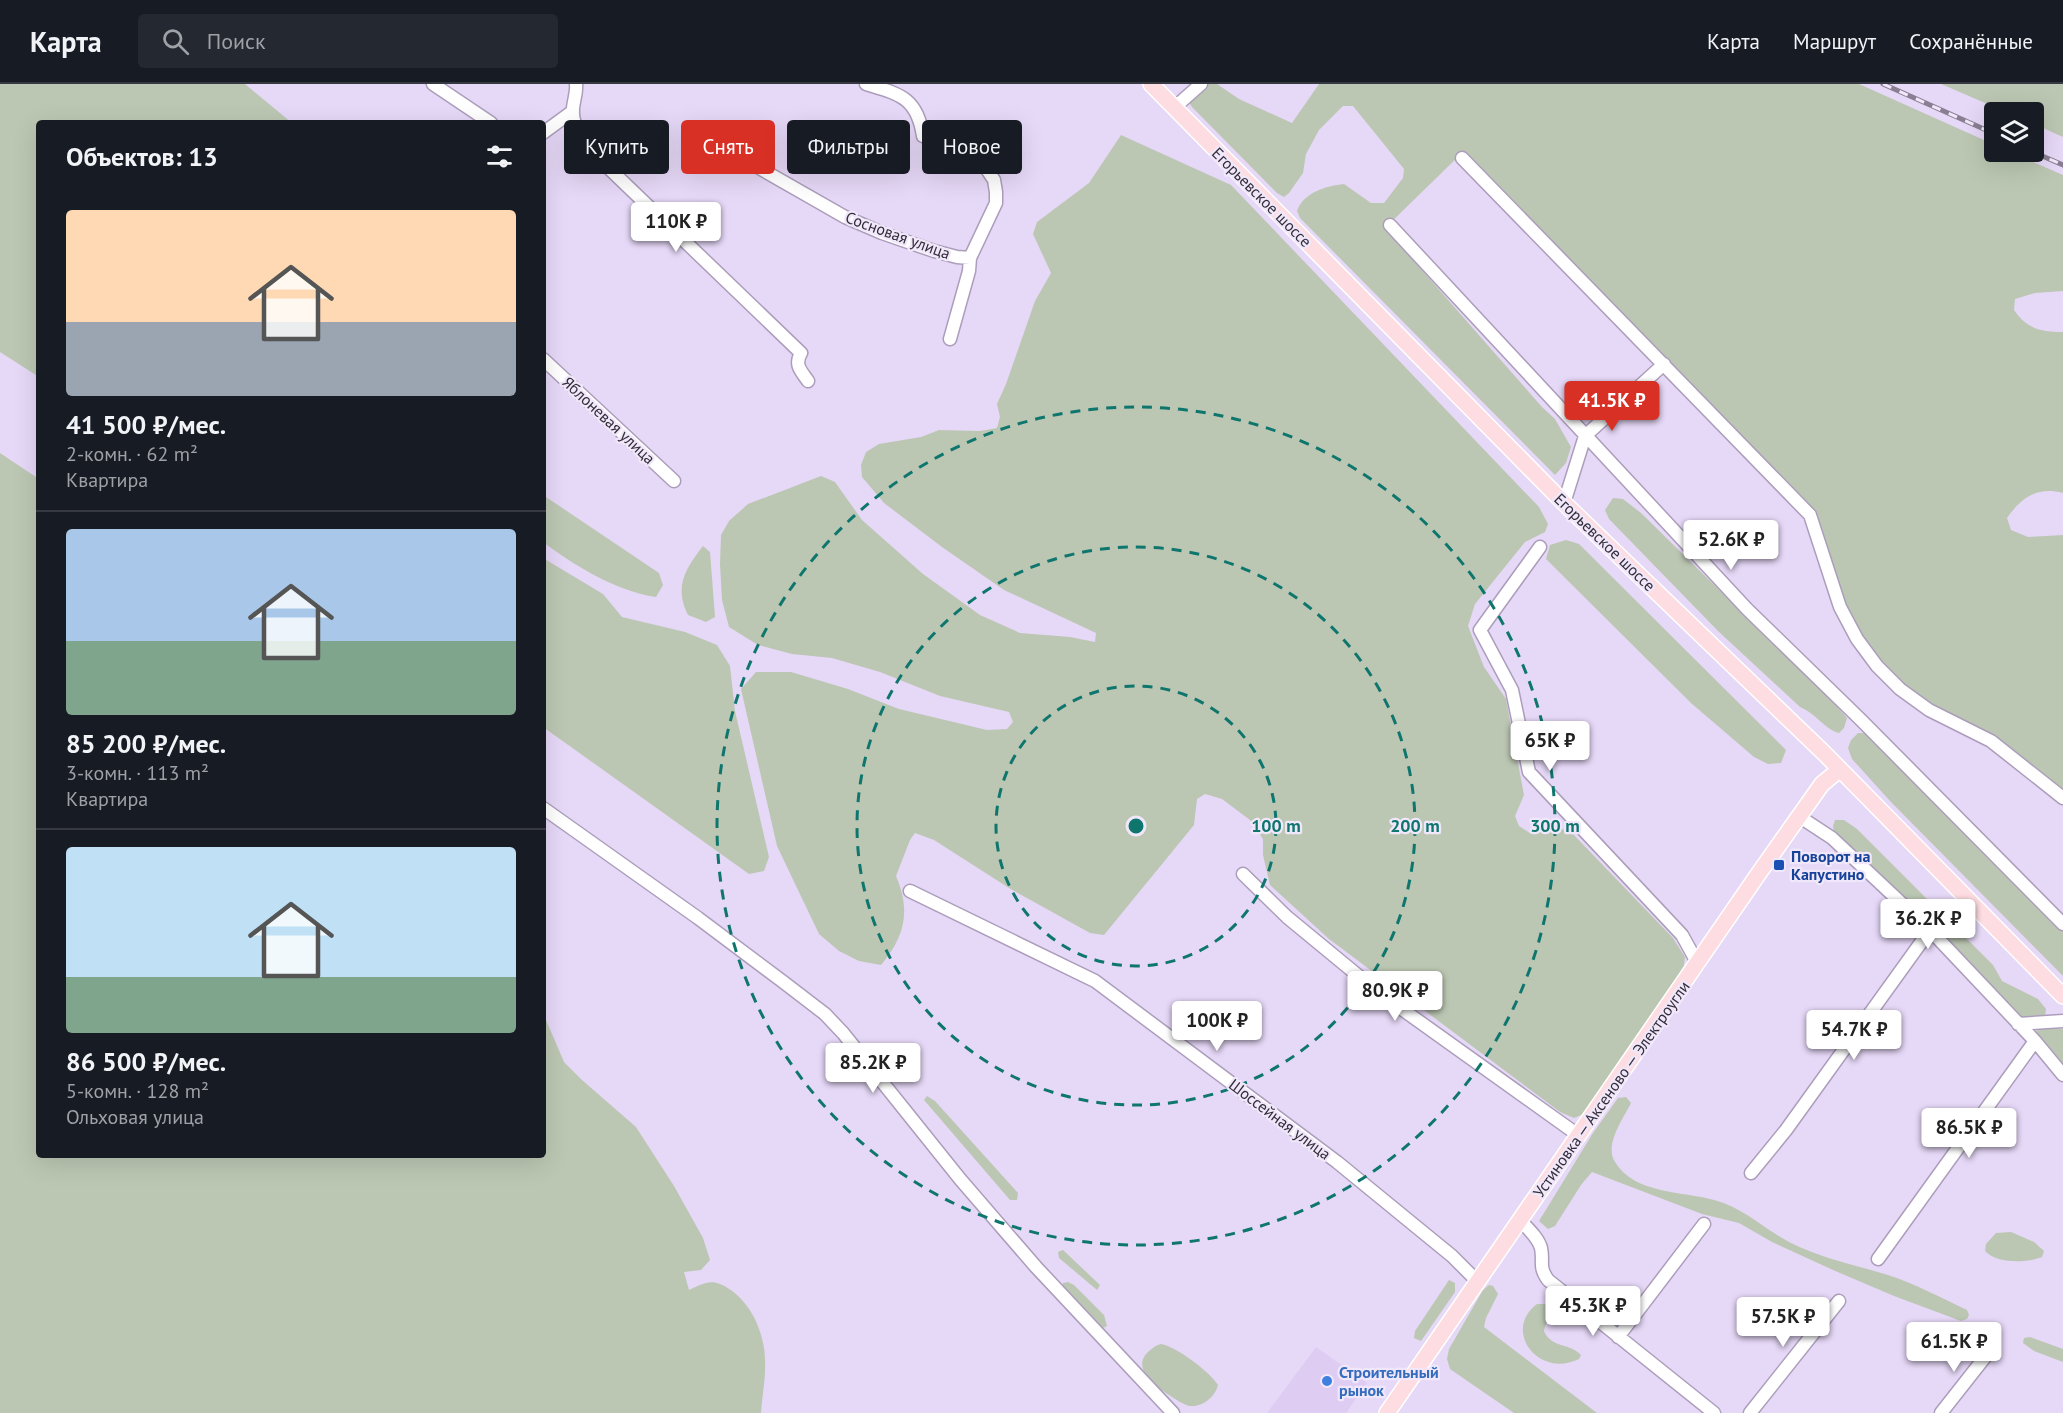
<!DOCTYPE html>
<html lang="ru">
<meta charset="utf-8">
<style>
:root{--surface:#171b24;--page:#242831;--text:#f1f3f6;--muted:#9ea1a6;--line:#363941;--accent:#d93025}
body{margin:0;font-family:"PT Sans",sans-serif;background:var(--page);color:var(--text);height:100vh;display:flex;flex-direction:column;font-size:22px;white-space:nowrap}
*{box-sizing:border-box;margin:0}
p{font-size:20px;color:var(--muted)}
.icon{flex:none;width:33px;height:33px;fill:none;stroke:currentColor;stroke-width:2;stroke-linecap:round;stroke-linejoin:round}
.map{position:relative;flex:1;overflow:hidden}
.panel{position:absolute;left:36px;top:36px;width:510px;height:1038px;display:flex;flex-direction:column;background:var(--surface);border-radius:6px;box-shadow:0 6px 24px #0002}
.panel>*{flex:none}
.hud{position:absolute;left:564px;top:36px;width:570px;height:54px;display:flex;gap:12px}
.fabs{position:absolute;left:1984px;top:18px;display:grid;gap:12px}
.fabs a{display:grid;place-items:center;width:60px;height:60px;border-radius:6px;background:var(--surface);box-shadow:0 6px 24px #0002;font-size:30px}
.price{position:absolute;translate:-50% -51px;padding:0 14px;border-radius:6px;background:#fff;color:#222;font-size:20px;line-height:39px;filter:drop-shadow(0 2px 3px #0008)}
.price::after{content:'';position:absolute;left:50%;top:36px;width:18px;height:14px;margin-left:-9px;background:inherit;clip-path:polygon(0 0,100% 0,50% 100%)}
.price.current{background:var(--accent);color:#fff}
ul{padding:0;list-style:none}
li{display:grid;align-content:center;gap:12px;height:318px;padding:0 30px}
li+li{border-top:2px solid var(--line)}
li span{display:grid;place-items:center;height:186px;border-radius:6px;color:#555}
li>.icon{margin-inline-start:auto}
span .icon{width:108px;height:108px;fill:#fffc;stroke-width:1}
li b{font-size:26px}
h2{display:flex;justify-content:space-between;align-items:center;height:72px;padding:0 30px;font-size:26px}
.chip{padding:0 21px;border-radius:6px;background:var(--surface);box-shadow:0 6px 24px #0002;font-size:21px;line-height:54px}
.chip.current{background:var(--accent);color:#fff}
header{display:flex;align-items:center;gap:36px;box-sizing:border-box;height:84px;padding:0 30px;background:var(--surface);border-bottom:2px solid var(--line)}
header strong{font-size:28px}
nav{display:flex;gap:33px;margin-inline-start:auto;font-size:21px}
.search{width:420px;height:54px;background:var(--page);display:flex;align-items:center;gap:15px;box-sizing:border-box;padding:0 21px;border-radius:6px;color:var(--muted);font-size:22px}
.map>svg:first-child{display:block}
.built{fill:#deccf2}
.green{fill:#bcc7b3}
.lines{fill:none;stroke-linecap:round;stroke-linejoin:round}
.minor-casing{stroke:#ac9ebb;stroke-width:15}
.major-casing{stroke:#fff;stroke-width:18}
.minor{stroke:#fff;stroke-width:12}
.major{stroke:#fedde2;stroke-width:15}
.rail-casing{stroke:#897f94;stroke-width:5}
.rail{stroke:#f0e8fa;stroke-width:3;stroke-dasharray:9;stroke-linecap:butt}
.ring{fill:none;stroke:#0f766e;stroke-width:3;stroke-dasharray:10 8}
.transit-dot{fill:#1a4fb4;stroke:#f0e8fa;stroke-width:2}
.shop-dot{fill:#3f7fe0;stroke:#f0e8fa;stroke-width:2}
.labels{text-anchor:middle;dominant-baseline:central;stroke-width:4.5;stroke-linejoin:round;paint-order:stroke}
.street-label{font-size:16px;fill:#332d39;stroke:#f0e8fa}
.transit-label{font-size:16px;font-weight:bold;fill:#164399;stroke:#f0e8fa;text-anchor:start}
.shop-label{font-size:16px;font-weight:bold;fill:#366cbe;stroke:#f0e8fa;text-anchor:start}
.centre{fill:#0f766e;stroke:#f0e8fa;stroke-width:3}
.ring-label{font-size:18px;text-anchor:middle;font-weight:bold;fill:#0f766e;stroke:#f0e8fa;stroke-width:4.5;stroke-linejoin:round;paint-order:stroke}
</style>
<header>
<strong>Карта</strong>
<div class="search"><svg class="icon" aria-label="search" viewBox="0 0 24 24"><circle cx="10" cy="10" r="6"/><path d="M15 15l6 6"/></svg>Поиск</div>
<nav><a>Карта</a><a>Маршрут</a><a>Сохранённые</a></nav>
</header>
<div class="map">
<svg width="2063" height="1329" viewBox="0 0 2063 1329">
<rect width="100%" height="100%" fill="#e6d8f7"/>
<path class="built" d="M 1316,1263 L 1367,1299 L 1346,1329 L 1267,1329 Z"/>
<path class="green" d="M 0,0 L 245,0 L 292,39 L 39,39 L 39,293 L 0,268 Z
M 1206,0 L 1217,0 L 1239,15 L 1292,39 L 1319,0 L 1859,0 L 1995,61 L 1995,68 L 2010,68 L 2063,91 L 2063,207 L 2035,209 L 2015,215 L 2014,226 C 2027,245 2041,248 2063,248 L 2063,409 C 2037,402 2021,414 2007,434 L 2011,446 L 2028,453 L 2063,451 L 2063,710 L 1932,624 L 1898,599 L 1877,578 L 1843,522 L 1812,429 L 1462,69 L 1385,144 L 1542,323 L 1555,335 L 1571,363 L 1566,379 L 1555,391 L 1300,134 L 1297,127 C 1304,108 1326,102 1344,100 L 1371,119 L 1384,119 L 1403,94 L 1404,85 L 1353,22 L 1343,22 L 1319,46 L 1306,70 L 1303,89 L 1289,109 L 1284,113 L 1277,109 L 1192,23 L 1188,17 Z
M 1941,0 L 2063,0 L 2063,53 L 2034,40 L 2034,28 L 2006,28 Z
M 1121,51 L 1231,101 L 1539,423 L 1548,440 L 1545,448 L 1525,458 L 1475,520 L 1468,542 L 1484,583 L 1506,615 L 1524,711 L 1515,732 L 1519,742 L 1530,749 L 1554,742 L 1572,749 L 1673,854 L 1685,873 L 1683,888 L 1586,1029 L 1574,1034 L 1560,1028 L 1329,855 L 1270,801 L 1263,771 L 1263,755 L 1250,736 L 1222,715 L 1205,710 L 1197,715 L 1194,741 L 1104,851 L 1090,849 L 1009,804 L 934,756 L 915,749 L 910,756 L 896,792 C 911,827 905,852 881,881 L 859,877 L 839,867 L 819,850 L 777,762 L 741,605 L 756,588 L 791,588 L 848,605 L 899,625 L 987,646 L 1007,645 L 1013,638 L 1009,628 L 940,612 L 880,588 L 832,574 L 792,570 L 758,561 L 729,543 L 722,516 L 720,480 L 721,451 L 729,437 L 748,420 L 821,392 L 835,398 L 862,436 L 923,490 L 980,531 L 1020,549 L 1070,553 L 1095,558 L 1096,549 L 1004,506 L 942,463 L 884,419 L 862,393 L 861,381 L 866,368 L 879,360 L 921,353 L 939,346 L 980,347 L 997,344 L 1000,333 L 997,320 L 1006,300 L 1035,217 L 1051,189 L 1033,150 L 1037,138 L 1089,99 Z
M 0,369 L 39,395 L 39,1071 L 543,1071 L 543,929 L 564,978 L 582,996 L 636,1043 L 674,1102 L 703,1154 L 710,1176 L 701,1186 L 684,1188 L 689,1206 C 698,1202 709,1195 720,1200 C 749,1212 765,1248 765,1277 C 766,1294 762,1312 761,1329 L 0,1329 Z
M 543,411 L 659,489 L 663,501 L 656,513 C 616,507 575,482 543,458 Z
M 1613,414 L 1623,415 L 1641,429 L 1831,616 L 1847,634 L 1844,644 L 1839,649 C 1824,645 1817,630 1800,623 L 1718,547 L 1609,435 L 1605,426 Z
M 1566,456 L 1579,460 L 1786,666 L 1781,679 L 1768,680 L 1754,673 L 1691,619 L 1546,475 L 1550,461 Z
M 703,462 L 710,468 L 715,533 L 706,538 L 688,531 C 674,503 685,485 703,462 Z
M 543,474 L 603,510 L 622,533 L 685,548 L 717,561 L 730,582 L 735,627 L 769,773 L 764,787 L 749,790 L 543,643 Z
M 1858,649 L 1865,649 L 2063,847 L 2063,892 L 1891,718 L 1852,675 L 1848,664 L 1851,656 Z
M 1835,736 L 1844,736 L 1857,745 L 1993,881 L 2002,897 L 2038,915 L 2046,925 L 2045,932 L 2026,935 L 2016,932 L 1834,749 L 1833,742 Z
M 2041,945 L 2063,945 L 2063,985 L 2035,952 L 2036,947 Z
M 927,1012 L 935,1017 L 1018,1109 L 1017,1116 L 1010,1116 L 924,1016 Z
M 1626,1013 L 1631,1019 C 1623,1035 1604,1061 1615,1078 C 1634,1110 1682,1107 1714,1116 C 1744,1124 1763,1144 1789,1158 C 1820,1174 1855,1181 1888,1191 C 1915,1200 1942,1214 1967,1226 L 1969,1231 L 1967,1235 L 1961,1237 L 1894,1212 L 1833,1186 L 1772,1158 L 1739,1139 L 1702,1130 L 1592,1088 L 1581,1101 L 1555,1142 L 1548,1145 L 1539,1137 L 1593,1049 L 1618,1014 Z
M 2011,1148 L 2034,1158 L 2044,1167 L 2042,1173 C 2027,1179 1997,1180 1985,1167 L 1986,1160 L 1996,1149 Z
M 1063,1166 L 1100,1201 L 1097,1206 L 1059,1174 L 1058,1168 Z
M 1449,1196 L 1455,1199 L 1455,1208 L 1421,1257 L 1414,1254 L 1415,1247 Z
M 1068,1198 L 1074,1201 L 1104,1231 L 1107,1242 L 1103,1244 L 1063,1206 L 1063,1199 Z
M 1489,1201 L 1493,1202 L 1498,1210 L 1486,1234 L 1484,1243 L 1597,1329 L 1514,1329 L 1450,1285 L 1447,1275 L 1449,1265 L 1483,1206 Z
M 1537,1220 L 1546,1220 C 1553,1230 1546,1237 1544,1247 C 1551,1264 1570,1259 1581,1271 L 1579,1275 C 1538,1295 1502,1246 1537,1220 Z
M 2030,1253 L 2063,1265 L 2063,1278 L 2034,1267 L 2023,1259 L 2024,1254 Z
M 1161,1260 C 1177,1263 1209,1287 1218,1301 C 1215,1313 1203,1323 1190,1322 C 1184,1321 1177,1316 1172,1313 C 1158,1304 1129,1285 1149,1267 C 1153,1264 1156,1261 1161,1260 Z"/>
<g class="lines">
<defs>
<path id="minor" d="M 433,0 L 491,39
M 576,0 C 577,8 574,15 573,24 C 571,41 584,58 594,70 L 801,269 C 794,281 801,287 808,297
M 866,0 C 899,10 917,13 923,52 L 982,78 L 994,96 L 996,108 L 996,119 L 970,174 L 969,187 L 950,255
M 1174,24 L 1201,0
M 543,49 L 573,27
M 733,69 L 845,133 L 882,149 L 934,167 L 957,173 L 970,174
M 1462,74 L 1810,431 L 1840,523 L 1857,555 L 1877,582 L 1900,605 L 1929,626 L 1991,657 L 2063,714
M 1390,141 L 1747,525 L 1861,636 L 2063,840
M 543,275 L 674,397
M 1564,419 L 1585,352 L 1664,280
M 1540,463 L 1480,546 L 1512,606 L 1529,688 L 1682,851 L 1698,880
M 543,724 L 698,834 L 782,897 L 825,930 L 843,949 L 960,1095 L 1036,1183 L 1173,1329
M 1800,733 L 1832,754 L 1930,846 L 2035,957 L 2063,991
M 1243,790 L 1287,833 L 1378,908 L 1578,1051
M 910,807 L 1095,897 L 1337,1078 L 1452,1172 L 1478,1198
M 2018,940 L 2063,937
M 1751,1089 L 1786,1046 L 1930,846
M 1520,1136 C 1527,1144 1538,1153 1541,1164 C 1544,1178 1538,1182 1548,1196 L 1714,1329
M 1878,1175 L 2035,957
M 1618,1253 L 1704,1140
M 1750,1329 L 1839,1217
M 1941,1329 L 1989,1268"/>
<path id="major" d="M 1151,0 L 1564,419 L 1825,670 L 2063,912
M 1387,1329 L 1759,789 L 1822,700 L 1839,686"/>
</defs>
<use href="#minor" class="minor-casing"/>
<use href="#major" class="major-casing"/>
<use href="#minor" class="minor"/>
<use href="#major" class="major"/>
<defs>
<path id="rail" d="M 1883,0 L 1995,50
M 2033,68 L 2063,81"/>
</defs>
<use href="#rail" class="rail-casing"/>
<use href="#rail" class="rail"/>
</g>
<g class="ring">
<circle cx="1136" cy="742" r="140"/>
<circle cx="1136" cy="742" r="279"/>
<circle cx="1136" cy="742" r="419"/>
</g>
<rect class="transit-dot" x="1773" y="775" width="12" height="12" rx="3"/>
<circle class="shop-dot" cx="1327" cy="1297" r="6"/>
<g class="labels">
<g class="street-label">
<text transform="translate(1262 113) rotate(45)">Егорьевское шоссе</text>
<text transform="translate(898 151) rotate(20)">Сосновая улица</text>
<text transform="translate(609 336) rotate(43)">Яблоневая улица</text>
<text transform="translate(1605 458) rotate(44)">Егорьевское шоссе</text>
<text transform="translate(1611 1005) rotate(-55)">Устиновка — Аксеново — Электроугли</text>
<text transform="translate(1280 1035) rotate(37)">Шоссейная улица</text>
</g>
<g class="transit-label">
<text x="1791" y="772">Поворот на<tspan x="1791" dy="18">Капустино</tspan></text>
</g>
<g class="shop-label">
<text x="1339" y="1288">Строительный<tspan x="1339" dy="18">рынок</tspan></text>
</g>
</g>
<circle cx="1136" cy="742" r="9" class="centre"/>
<g class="ring-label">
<text x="1276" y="748">100 m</text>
<text x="1415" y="748">200 m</text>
<text x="1555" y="748">300 m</text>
</g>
</svg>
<div class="fabs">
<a><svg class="icon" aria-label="layers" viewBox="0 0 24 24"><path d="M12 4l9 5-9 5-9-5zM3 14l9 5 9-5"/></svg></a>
</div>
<b class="price" style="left:676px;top:169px">110K ₽</b>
<b class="price current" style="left:1612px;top:348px">41.5K ₽</b>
<b class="price" style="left:1731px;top:487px">52.6K ₽</b>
<b class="price" style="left:1550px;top:688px">65K ₽</b>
<b class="price" style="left:1928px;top:866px">36.2K ₽</b>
<b class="price" style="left:1395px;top:938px">80.9K ₽</b>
<b class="price" style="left:1217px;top:968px">100K ₽</b>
<b class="price" style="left:1854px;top:977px">54.7K ₽</b>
<b class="price" style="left:873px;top:1010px">85.2K ₽</b>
<b class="price" style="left:1969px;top:1075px">86.5K ₽</b>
<b class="price" style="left:1593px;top:1253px">45.3K ₽</b>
<b class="price" style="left:1783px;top:1264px">57.5K ₽</b>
<b class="price" style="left:1954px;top:1289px">61.5K ₽</b>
<div class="hud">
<a class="chip">Купить</a>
<a class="chip current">Снять</a>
<a class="chip">Фильтры</a>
<a class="chip">Новое</a>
</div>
<section class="panel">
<h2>Объектов: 13<svg class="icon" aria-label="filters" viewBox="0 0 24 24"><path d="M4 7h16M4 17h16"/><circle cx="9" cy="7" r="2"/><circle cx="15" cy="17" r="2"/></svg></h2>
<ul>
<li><span style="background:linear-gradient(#ffd9b3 60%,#9aa5b1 0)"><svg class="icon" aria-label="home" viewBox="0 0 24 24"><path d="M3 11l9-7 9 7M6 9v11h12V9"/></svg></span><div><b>41 500 ₽/мес.</b><p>2-комн. · 62 m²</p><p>Квартира</p></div></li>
<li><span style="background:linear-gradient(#a9c7e8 60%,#7fa58c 0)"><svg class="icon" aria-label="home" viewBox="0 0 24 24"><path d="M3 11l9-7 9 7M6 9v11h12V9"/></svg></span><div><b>85 200 ₽/мес.</b><p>3-комн. · 113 m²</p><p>Квартира</p></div></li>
<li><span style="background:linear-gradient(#bfe0f5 70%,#7fa58c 0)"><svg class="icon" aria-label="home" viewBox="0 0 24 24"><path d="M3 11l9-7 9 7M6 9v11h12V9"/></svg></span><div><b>86 500 ₽/мес.</b><p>5-комн. · 128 m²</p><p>Ольховая улица</p></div></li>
</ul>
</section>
</div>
